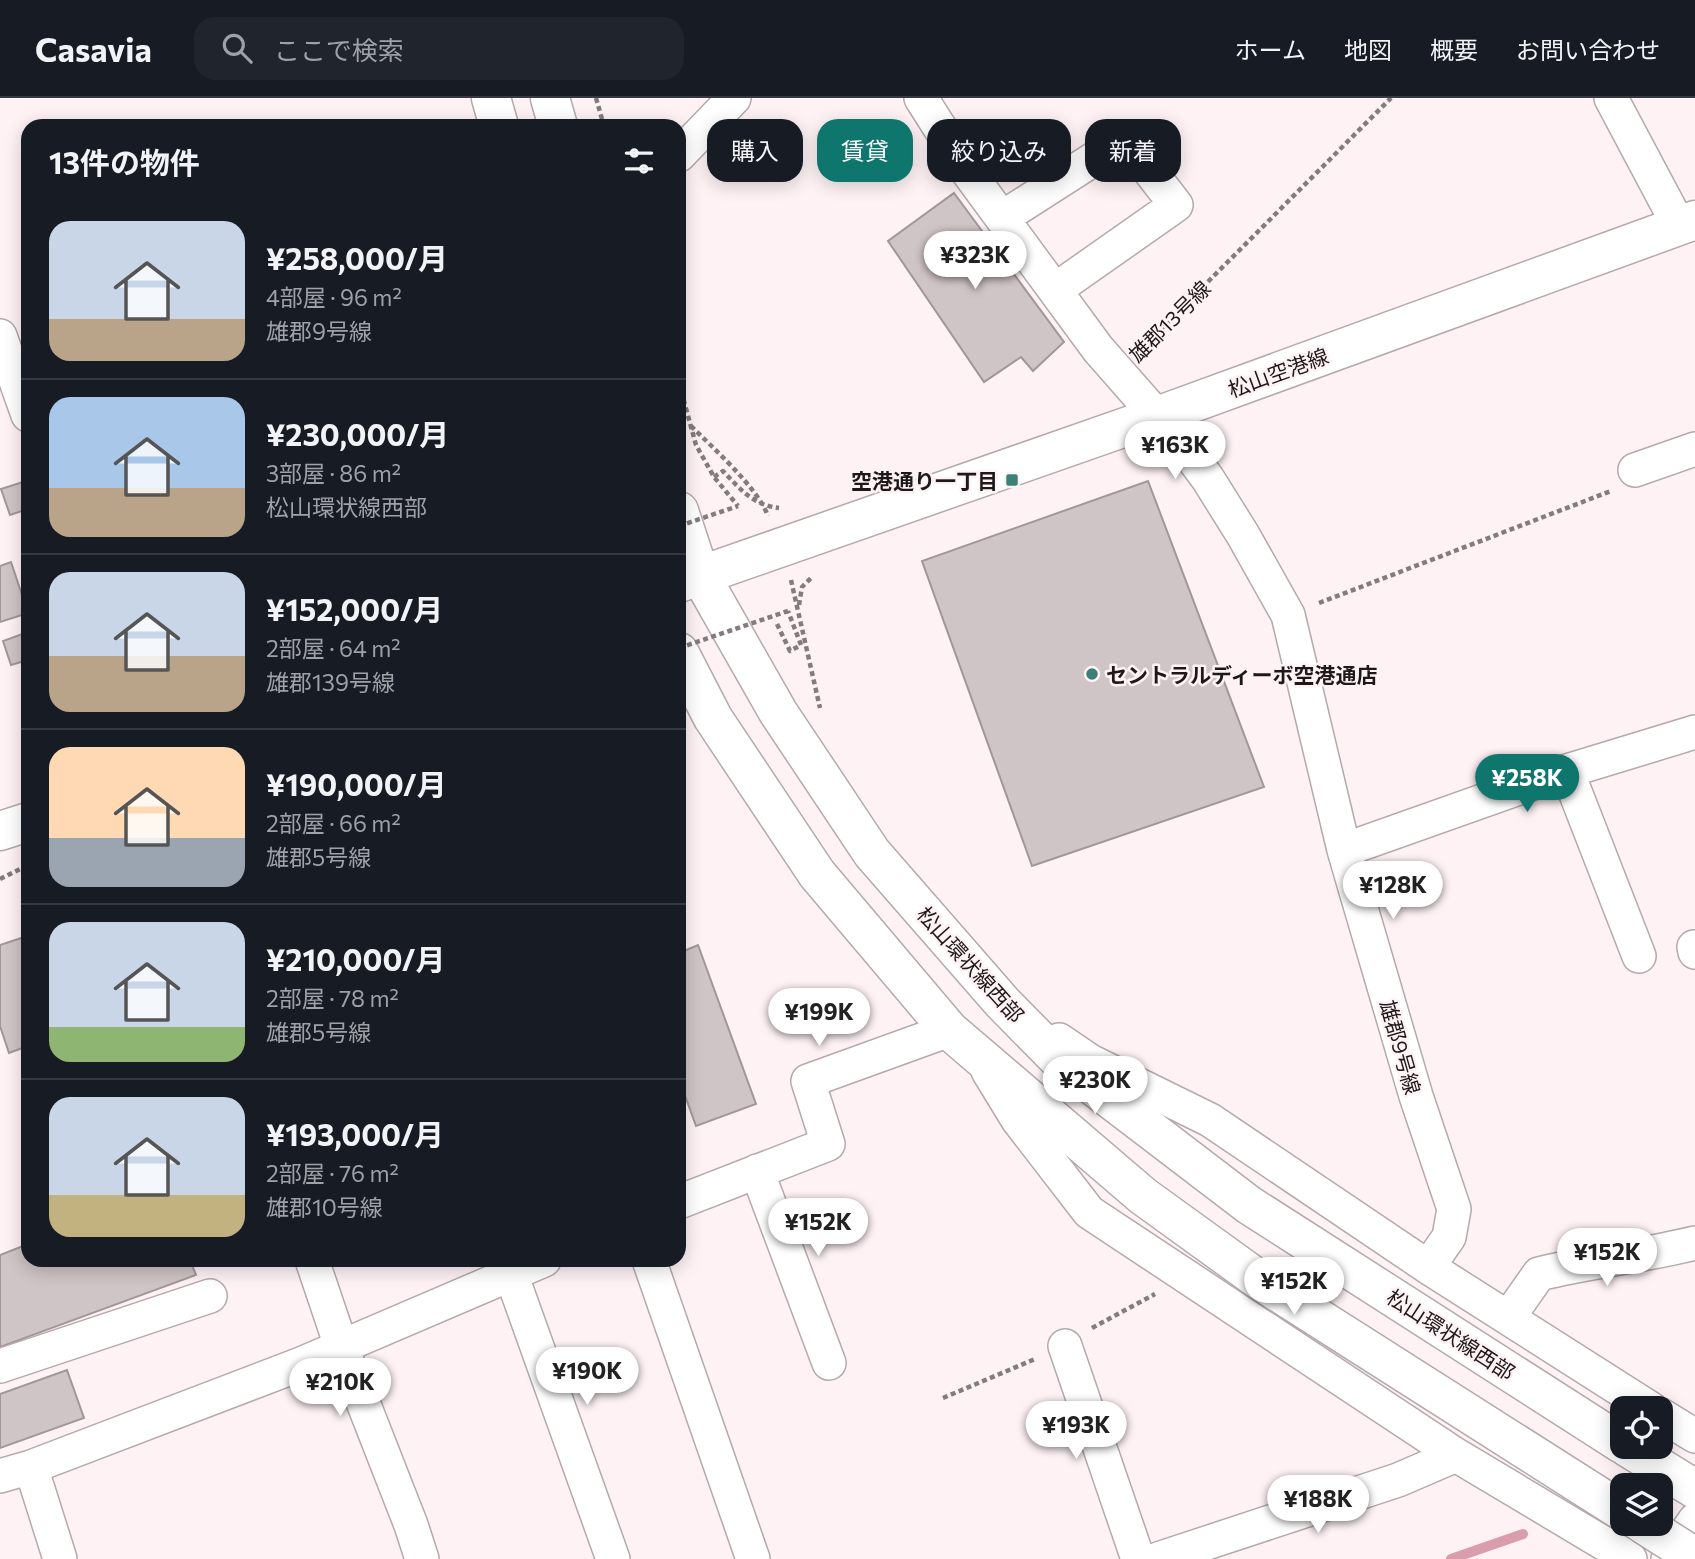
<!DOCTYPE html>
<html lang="ja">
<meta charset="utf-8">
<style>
:root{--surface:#171b24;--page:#20242c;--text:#f1f3f6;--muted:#9ea1a6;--line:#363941;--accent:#0f766e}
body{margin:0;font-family:Commissioner,"Noto Sans JP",sans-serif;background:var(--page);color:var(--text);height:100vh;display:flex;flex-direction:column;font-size:26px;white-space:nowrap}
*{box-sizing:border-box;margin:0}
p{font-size:23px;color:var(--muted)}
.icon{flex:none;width:38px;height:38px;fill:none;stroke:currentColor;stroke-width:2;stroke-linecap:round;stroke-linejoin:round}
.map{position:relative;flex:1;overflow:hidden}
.sheet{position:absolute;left:21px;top:21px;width:665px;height:1148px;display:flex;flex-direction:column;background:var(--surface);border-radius:21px;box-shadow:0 4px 18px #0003}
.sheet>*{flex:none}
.guide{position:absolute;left:707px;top:21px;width:665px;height:63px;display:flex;gap:14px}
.fabs{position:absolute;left:1610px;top:1298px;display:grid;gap:14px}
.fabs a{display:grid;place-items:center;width:63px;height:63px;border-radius:14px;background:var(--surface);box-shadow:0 4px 18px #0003;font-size:35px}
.price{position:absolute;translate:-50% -60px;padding:0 16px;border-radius:24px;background:#fff;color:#222;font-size:23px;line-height:46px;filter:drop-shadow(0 2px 4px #0008)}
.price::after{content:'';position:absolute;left:50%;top:42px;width:21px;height:16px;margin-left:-10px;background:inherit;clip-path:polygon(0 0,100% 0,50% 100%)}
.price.on{background:var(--accent);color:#fff}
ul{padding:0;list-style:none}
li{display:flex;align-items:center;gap:21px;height:175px;padding:0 28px}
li+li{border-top:2px solid var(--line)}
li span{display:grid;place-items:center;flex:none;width:196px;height:140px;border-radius:21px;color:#555}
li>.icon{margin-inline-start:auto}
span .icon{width:84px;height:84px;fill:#fffc;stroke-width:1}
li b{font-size:30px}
h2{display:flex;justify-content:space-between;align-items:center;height:84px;padding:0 28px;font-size:30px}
.tag{padding:0 24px;border-radius:21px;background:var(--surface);box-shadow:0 4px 18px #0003;font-size:24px;line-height:63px}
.tag.on{background:var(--accent);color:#fff}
header{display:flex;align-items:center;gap:42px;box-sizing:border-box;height:98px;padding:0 35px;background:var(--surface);border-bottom:2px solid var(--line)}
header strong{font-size:33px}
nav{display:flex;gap:38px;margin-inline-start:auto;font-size:24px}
.search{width:490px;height:63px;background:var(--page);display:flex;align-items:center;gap:18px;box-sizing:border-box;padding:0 24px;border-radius:21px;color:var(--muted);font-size:26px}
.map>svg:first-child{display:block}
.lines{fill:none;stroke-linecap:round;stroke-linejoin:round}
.stream{stroke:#d99dab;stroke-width:10}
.building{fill:#cfc4c6;stroke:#a19799;stroke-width:2}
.street-casing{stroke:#b4a9ab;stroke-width:36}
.secondary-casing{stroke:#b4a9ab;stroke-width:41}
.primary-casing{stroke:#b4a9ab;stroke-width:41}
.path{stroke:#837b7d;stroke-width:4.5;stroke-dasharray:5 3.5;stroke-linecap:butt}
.street{stroke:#fff;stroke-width:33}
.secondary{stroke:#fff;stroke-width:38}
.primary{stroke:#fff;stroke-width:38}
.secondary-bridge-casing{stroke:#b4a9ab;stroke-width:41;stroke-linecap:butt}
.path-bridge{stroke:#837b7d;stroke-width:4.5;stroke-dasharray:5 3.5;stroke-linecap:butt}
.secondary-bridge{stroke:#fff;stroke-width:38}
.poi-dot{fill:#3b8178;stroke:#fef2f5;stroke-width:2.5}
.labels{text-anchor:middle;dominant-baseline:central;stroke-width:5;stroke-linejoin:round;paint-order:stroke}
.street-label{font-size:21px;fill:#1d191a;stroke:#fef2f5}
.poi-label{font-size:21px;font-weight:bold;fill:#1d191a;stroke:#fef2f5;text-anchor:end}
</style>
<header>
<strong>Casavia</strong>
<div class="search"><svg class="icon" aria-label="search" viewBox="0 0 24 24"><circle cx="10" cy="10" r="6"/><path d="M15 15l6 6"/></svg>ここで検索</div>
<nav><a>ホーム</a><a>地図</a><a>概要</a><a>お問い合わせ</a></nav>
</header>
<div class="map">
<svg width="1695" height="1461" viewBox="0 0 1695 1461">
<rect width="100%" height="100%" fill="#fef2f5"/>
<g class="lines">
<path class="stream" d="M 1451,1461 L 1523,1436"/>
</g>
<path class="building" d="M 954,95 L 1064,244 L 1033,273 L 1021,259 L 984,284 L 888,143 Z
M 26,383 L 28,390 L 28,411 L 10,417 L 1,391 Z
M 1148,383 L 1264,689 L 1032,768 L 922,463 Z
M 11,464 L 28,515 L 0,524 L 0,468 Z
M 28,534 L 28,562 L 11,567 L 3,543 Z
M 21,840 L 28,860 L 28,948 L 9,955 L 0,928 L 0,847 Z
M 698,847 L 756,1006 L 696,1028 L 679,981 L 679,855 Z
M 28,1146 L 28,1162 L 190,1162 L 196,1177 L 0,1249 L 0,1157 Z
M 67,1272 L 84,1320 L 0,1350 L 0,1296 Z"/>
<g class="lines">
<defs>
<path id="street" d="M 921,0 L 968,74 L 1098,251 L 1185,350 L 1208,381 L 1243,437 L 1288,517 L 1344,752 L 1416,998 L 1454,1111 L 1449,1139 L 1428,1169
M 1611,0 L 1679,128
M 679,57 L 734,0
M 1002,120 L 1125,41 L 1176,107 L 1055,192
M 0,238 L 28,317
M 1635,372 L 1695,351
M 1567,673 L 1639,858
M 1344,752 L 1567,673 L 1695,634
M 1694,849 L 1695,854
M 1059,942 L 1090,963 L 1210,1022 L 1428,1169 L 1651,1311
M 988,973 L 1018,1022 L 1089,1114 L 1456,1357 L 1630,1461
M 757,1073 L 829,1265
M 679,1104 L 828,1046 L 808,983 L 949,932
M 312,1162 L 341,1248 L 411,1427 L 422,1461
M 649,1162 L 753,1461
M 511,1176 L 613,1461
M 1508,1220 L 1539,1176 C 1591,1163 1643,1158 1695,1145
M 1065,1248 L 1138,1461
M 0,1268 L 210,1198
M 1661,1317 L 1695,1338
M 31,1369 L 60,1461
M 0,1378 L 31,1369 L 301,1266 L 544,1162
M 1158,1461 L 1398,1382 L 1456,1357
M 1668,1461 L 1695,1422"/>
<path id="secondary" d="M 700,477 L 778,614 L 872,755 L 1002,904 L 1059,962 L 1249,1107 L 1622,1346
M 679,554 L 713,620 L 817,776 L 949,932 L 1143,1098 L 1262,1184 L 1622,1413
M 1627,1349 L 1695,1391"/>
<path id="primary" d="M 491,0 L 499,28
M 550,0 L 558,28
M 679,413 L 700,477
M 679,485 L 1157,318 L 1695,122
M 0,733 L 28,724"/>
</defs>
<use href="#street" class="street-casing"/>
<use href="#secondary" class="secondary-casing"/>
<use href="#primary" class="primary-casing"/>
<path class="path" d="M 596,0 L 604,28
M 1142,250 L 1391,0
M 679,285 L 696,347 L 714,379 L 738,408
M 691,328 C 714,351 757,389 768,418
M 714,379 L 723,373 C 740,391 753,407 779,410
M 791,482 L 820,610
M 1319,505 L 1611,393
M 799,507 L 802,489 L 813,478
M 777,526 L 790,553 L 801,547 L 788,513
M 0,781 L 28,767
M 1092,1230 L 1155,1196
M 943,1300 L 1035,1261"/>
<use href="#street" class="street"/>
<use href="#secondary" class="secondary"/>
<use href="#primary" class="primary"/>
<defs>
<path id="secondary-bridge" d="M 1643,1426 L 1695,1459"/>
</defs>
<use href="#secondary-bridge" class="secondary-bridge-casing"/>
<path class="path-bridge" d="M 679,428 L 738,408
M 679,550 L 788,513"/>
<use href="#secondary-bridge" class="secondary-bridge"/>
</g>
<g class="poi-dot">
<rect x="1005" y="375" width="14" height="14" rx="3.5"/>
<circle cx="1092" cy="576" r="7"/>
</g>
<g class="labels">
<g class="street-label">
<text transform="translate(1169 223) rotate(-45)">雄郡13号線</text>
<text transform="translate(1278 274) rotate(-20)">松山空港線</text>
<text transform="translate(971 866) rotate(48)">松山環状線西部</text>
<text transform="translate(1401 949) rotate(74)">雄郡9号線</text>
<text transform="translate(1451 1236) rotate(33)">松山環状線西部</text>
</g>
<g class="poi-label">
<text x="998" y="382">空港通り一丁目</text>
<text x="1106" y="576" text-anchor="start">セントラルディーボ空港通店</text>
</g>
</g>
</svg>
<div class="fabs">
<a><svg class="icon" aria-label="locate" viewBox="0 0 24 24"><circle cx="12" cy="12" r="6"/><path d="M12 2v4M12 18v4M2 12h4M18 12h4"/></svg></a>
<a><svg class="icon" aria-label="layers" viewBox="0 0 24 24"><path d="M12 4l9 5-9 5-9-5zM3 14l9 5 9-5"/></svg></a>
</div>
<b class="price" style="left:975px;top:193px">¥323K</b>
<b class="price" style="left:1175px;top:383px">¥163K</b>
<b class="price on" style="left:1527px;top:716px">¥258K</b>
<b class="price" style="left:1393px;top:823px">¥128K</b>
<b class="price" style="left:819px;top:950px">¥199K</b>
<b class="price" style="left:1095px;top:1018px">¥230K</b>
<b class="price" style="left:818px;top:1160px">¥152K</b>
<b class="price" style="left:1607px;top:1190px">¥152K</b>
<b class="price" style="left:1294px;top:1219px">¥152K</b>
<b class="price" style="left:587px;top:1309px">¥190K</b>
<b class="price" style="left:340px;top:1320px">¥210K</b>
<b class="price" style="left:1076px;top:1363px">¥193K</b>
<b class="price" style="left:1318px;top:1437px">¥188K</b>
<div class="guide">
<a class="tag">購入</a>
<a class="tag on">賃貸</a>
<a class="tag">絞り込み</a>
<a class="tag">新着</a>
</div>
<section class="sheet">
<h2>13件の物件<svg class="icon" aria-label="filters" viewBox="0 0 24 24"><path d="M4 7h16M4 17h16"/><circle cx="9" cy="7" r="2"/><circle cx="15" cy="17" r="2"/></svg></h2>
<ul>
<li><span style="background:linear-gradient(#c9d6e8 70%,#b9a48a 0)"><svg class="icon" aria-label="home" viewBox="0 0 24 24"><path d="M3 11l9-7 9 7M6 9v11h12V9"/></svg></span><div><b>¥258,000/月</b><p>4部屋 · 96 m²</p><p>雄郡9号線</p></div></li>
<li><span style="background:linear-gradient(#a9c7e8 65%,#b9a48a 0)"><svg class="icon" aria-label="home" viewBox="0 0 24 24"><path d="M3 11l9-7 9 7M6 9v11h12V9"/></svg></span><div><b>¥230,000/月</b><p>3部屋 · 86 m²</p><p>松山環状線西部</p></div></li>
<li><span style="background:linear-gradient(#c9d6e8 60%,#b9a48a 0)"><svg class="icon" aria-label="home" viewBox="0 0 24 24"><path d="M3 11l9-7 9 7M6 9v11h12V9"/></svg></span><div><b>¥152,000/月</b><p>2部屋 · 64 m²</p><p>雄郡139号線</p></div></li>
<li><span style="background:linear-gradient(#ffd9b3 65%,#9aa5b1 0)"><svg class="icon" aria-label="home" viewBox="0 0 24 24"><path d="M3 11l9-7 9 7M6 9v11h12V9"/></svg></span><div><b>¥190,000/月</b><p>2部屋 · 66 m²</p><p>雄郡5号線</p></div></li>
<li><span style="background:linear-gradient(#c9d6e8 75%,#8fb573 0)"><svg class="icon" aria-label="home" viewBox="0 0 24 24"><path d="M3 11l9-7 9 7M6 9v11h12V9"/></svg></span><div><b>¥210,000/月</b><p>2部屋 · 78 m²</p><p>雄郡5号線</p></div></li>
<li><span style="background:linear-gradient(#c9d6e8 70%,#c2b280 0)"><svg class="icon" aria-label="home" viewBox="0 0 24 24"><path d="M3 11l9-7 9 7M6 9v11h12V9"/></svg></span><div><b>¥193,000/月</b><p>2部屋 · 76 m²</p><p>雄郡10号線</p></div></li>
</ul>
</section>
</div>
